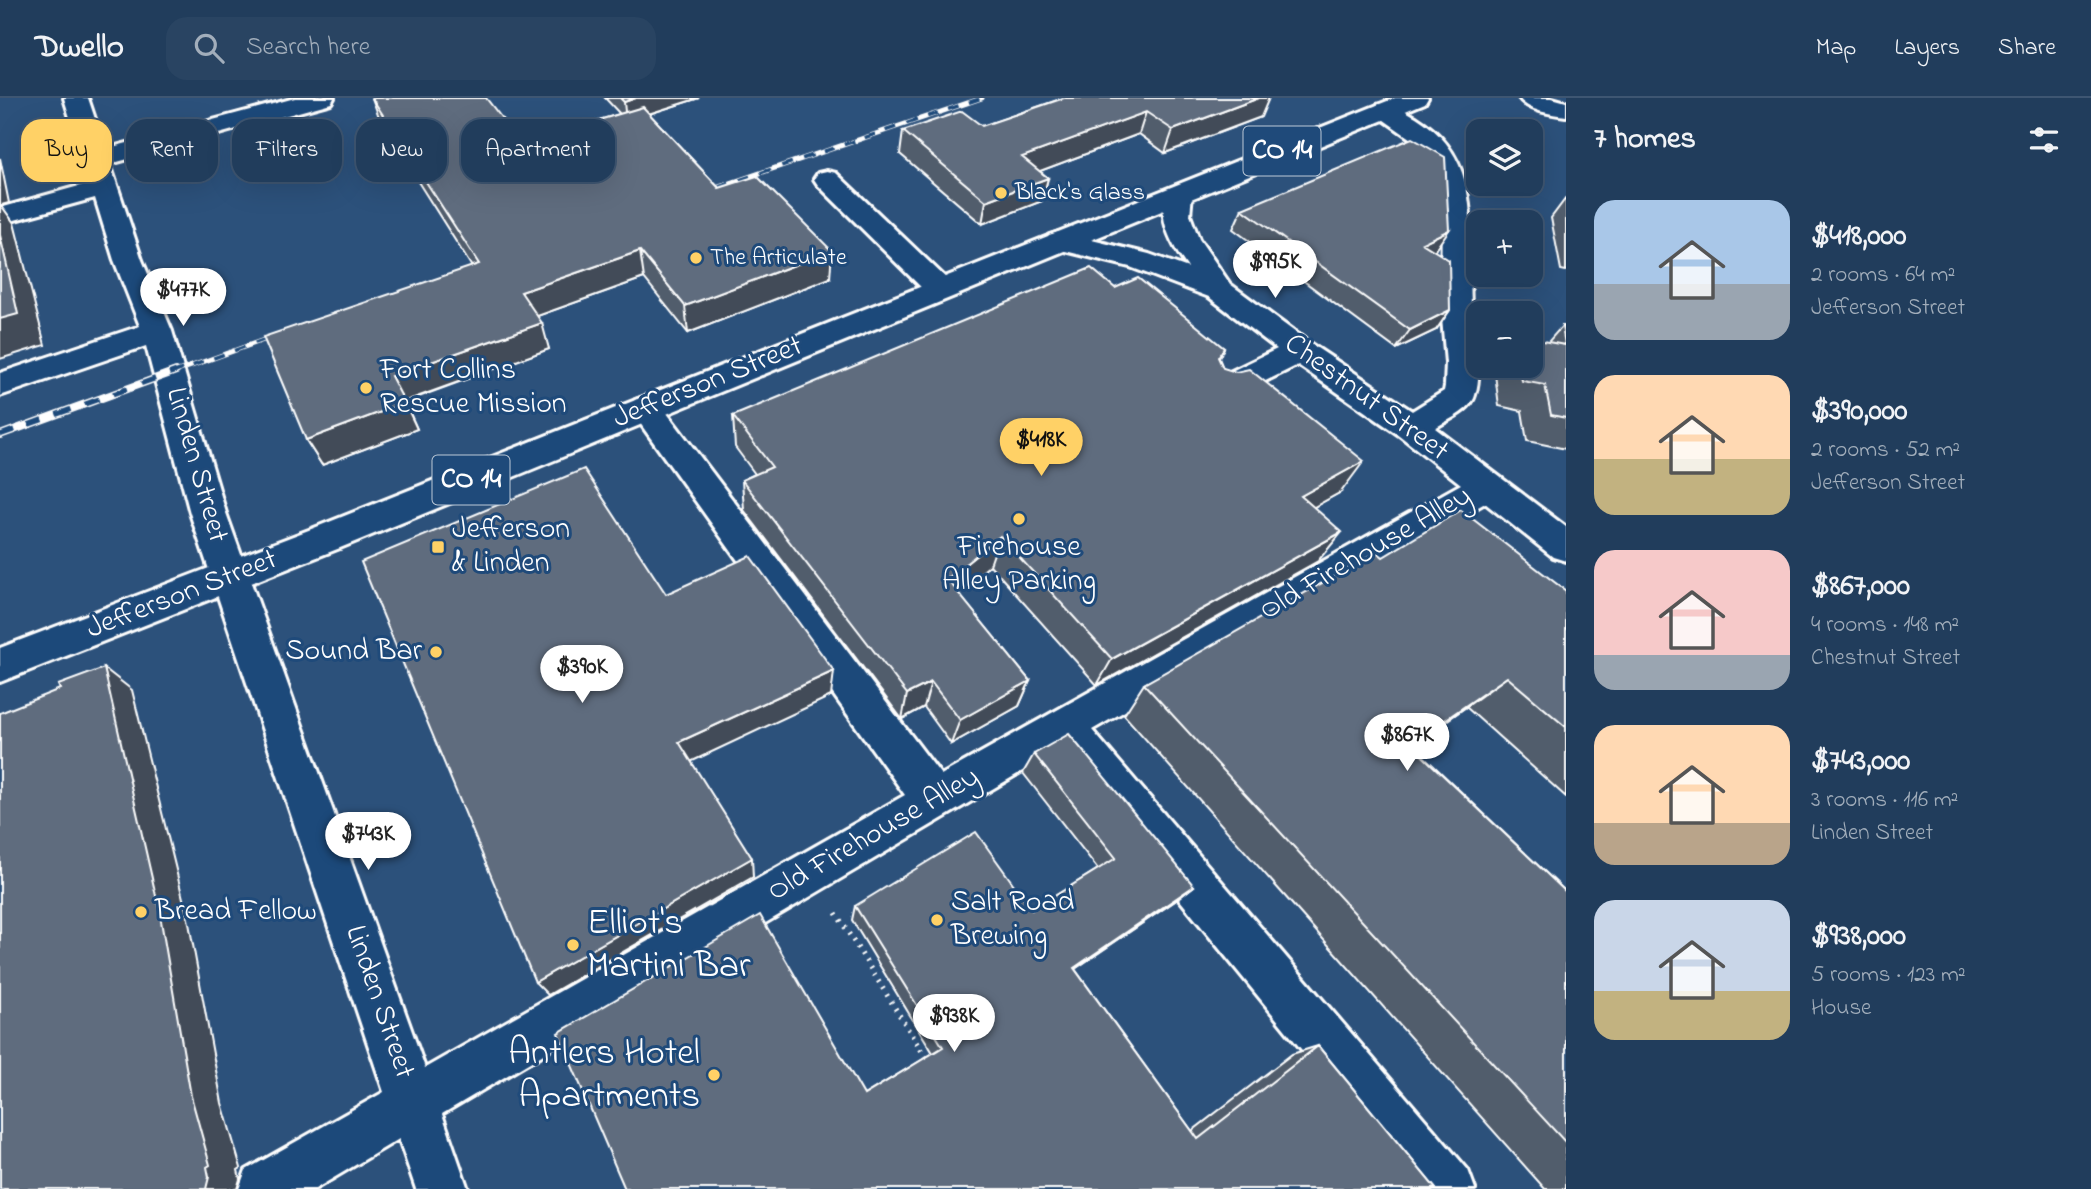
<!DOCTYPE html>
<meta charset="utf-8">
<style>
:root{--surface:#213d5c;--page:#294462;--text:#f1f3f6;--muted:#a2aebb;--line:#3e5672;--accent:#ffd166}
body{margin:0;font-family:"Indie Flower",sans-serif;background:var(--page);color:var(--text);height:100vh;display:flex;flex-direction:column;font-size:26px;white-space:nowrap}
*{box-sizing:border-box;margin:0}
p{font-size:23px;color:var(--muted)}
.icon{flex:none;width:38px;height:38px;fill:none;stroke:currentColor;stroke-width:2;stroke-linecap:round;stroke-linejoin:round}
.map{position:relative;flex:1;overflow:hidden}
.details{display:flex;flex-direction:column;background:var(--surface);width:525px}
.details>*{flex:none}
.banner{position:absolute;left:21px;top:21px;width:665px;height:63px;display:flex;gap:14px}
.buttons{position:absolute;left:1466px;top:21px;display:grid;gap:14px}
.buttons a{display:grid;place-items:center;width:77px;height:77px;border-radius:14px;background:var(--surface);box-shadow:0 7px 28px #0002,0 0 0 2px var(--line);font-size:35px}
.price{position:absolute;translate:-50% -60px;padding:0 16px;border-radius:24px;background:#fff;color:#222;font-size:23px;line-height:46px;filter:drop-shadow(0 2px 4px #0008)}
.price::after{content:'';position:absolute;left:50%;top:42px;width:21px;height:16px;margin-left:-10px;background:inherit;clip-path:polygon(0 0,100% 0,50% 100%)}
.price.selected{background:var(--accent);color:#111}
ul{padding:0;list-style:none}
li{display:flex;align-items:center;gap:21px;height:175px;padding:0 28px}
li span{display:grid;place-items:center;flex:none;width:196px;height:140px;border-radius:21px;color:#555}
li>.icon{margin-inline-start:auto}
span .icon{width:84px;height:84px;fill:#fffc;stroke-width:1}
li b{font-size:30px}
h2{display:flex;justify-content:space-between;align-items:center;height:84px;padding:0 28px;font-size:30px}
.chip{padding:0 24px;border-radius:21px;background:var(--surface);box-shadow:0 7px 28px #0002,0 0 0 2px var(--line);font-size:24px;line-height:63px}
.chip.selected{background:var(--accent);color:#111}
header{display:flex;align-items:center;gap:42px;box-sizing:border-box;height:98px;padding:0 35px;background:var(--surface);border-bottom:2px solid var(--line)}
header strong{font-size:33px}
nav{display:flex;gap:38px;margin-inline-start:auto;font-size:24px}
.search{width:490px;height:63px;background:var(--page);display:flex;align-items:center;gap:18px;box-sizing:border-box;padding:0 24px;border-radius:21px;color:var(--muted);font-size:26px}
main{display:flex;flex:1;min-height:0}
.map>svg:first-child{display:block}
.lines{fill:none;stroke-linecap:round;stroke-linejoin:round}
.minor-casing{stroke:#fff;stroke-width:6}
.highway-casing{stroke:#fff;stroke-width:6}
.path{stroke:#fff;stroke-width:5;stroke-dasharray:2 6;stroke-linecap:butt}
.minor{fill:#1f4a7a;fill-rule:evenodd}
.highway{fill:#1f4a7a;fill-rule:evenodd}
.rail-far1-casing{stroke:#fff;stroke-width:5}
.rail-casing{stroke:#fff;stroke-width:8}
.rail-far1{stroke:#1f4a7a;stroke-width:3.5;stroke-dasharray:11;stroke-linecap:butt}
.rail{stroke:#1f4a7a;stroke-width:5;stroke-dasharray:15;stroke-linecap:butt}
.wall{fill:#515d6c;stroke:#fff;stroke-width:2}
.shaded-wall{fill:#424c58;stroke:#fff;stroke-width:2}
.building{fill:#5e6c7e;stroke:#fff;stroke-width:2}
.poi-dot{fill:#ffd166;stroke:#1f4a7a;stroke-width:2.5}
.labels{text-anchor:middle;dominant-baseline:central;stroke-width:6;stroke-linejoin:round;paint-order:stroke}
.far-poi-label{font-size:24px;fill:#fff;stroke:#1f4a7a;text-anchor:start}
.shield{fill:#1f4a7a;stroke:#bcc9d7;stroke-width:2}
.shield-label{font-size:28px;font-weight:bold;fill:#fff}
.poi-label{font-size:30px;fill:#fff;stroke:#1f4a7a;text-anchor:start}
.street-label{font-size:30px;fill:#fff;stroke:#1f4a7a}
.near-poi-label{font-size:37px;fill:#fff;stroke:#1f4a7a;text-anchor:start}
</style>
<header>
<strong>Dwello</strong>
<div class="search"><svg class="icon" aria-label="search" viewBox="0 0 24 24"><circle cx="10" cy="10" r="6"/><path d="M15 15l6 6"/></svg>Search here</div>
<nav><a>Map</a><a>Layers</a><a>Share</a></nav>
</header>
<main>
<div class="map">
<svg width="1566" height="1091" viewBox="0 0 1566 1091">
<rect width="100%" height="100%" fill="#2c517b"/>
<filter id="ink" filterUnits="userSpaceOnUse"><feTurbulence type="fractalNoise" baseFrequency=".0143" numOctaves="2"/><feDisplacementMap in="SourceGraphic" scale="14" xChannelSelector="R" yChannelSelector="G"/><feConvolveMatrix kernelMatrix="1 2 1 2 8 2 1 2 1" color-interpolation-filters="sRGB"/></filter>
<g filter="url(#ink)">
<g class="lines">
<defs>
<path id="minor" d="M 64,0 L 88,0 L 105,51 L 295,0 L 334,0 L 331,5 L 110,66 L 142,162 L 172,233 L 226,415 L 425,970 L 905,697 L 635,318 L 630,310 L 635,302 L 646,298 L 657,302 L 941,677 L 1461,386 L 1399,337 L 1298,267 L 1231,300 L 1220,303 L 1209,300 L 1204,292 L 1209,284 L 1277,251 L 1209,199 L 1130,169 L 1049,149 L 1045,143 L 1049,137 L 1059,134 L 1149,156 L 1188,170 C 1173,149 1153,115 1170,90 L 1179,88 L 1188,90 L 1192,96 L 1190,117 L 1199,141 L 1230,186 L 1311,246 L 1412,313 L 1444,293 L 1445,288 L 1446,265 L 1441,209 L 1442,111 L 1437,74 L 1424,50 L 1377,17 L 1374,12 L 1377,7 C 1393,3 1403,12 1416,19 C 1487,63 1467,137 1471,207 C 1472,236 1484,269 1475,297 C 1471,313 1447,322 1435,330 L 1566,429 L 1566,463 L 1553,459 L 1485,405 L 1092,632 L 1468,1072 L 1475,1091 L 1415,1091 L 1058,652 L 442,1016 L 468,1091 L 416,1091 L 399,1041 L 315,1091 L 239,1091 L 246,1072 L 384,994 L 190,415 L 146,248 L 0,298 L 0,275 L 140,228 L 114,162 L 95,100 L 0,126 L 0,110 L 90,85 Z
M 1519,0 L 1552,0 L 1566,4 L 1566,18 C 1551,16 1528,13 1519,0 Z
M 827,73 L 836,75 L 950,184 L 955,191 L 950,198 L 940,200 L 930,198 L 818,87 L 814,81 L 818,75 Z"/>
<path id="highway" d="M 1395,0 L 1428,0 L 1425,5 L 340,450 L 0,584 L 0,550 L 314,430 Z"/>
</defs>
<use href="#minor" class="minor-casing"/>
<use href="#highway" class="highway-casing"/>
<path class="path" d="M 836,815 L 928,963"/>
<use href="#minor" class="minor"/>
<use href="#highway" class="highway"/>
<defs>
<path id="rail-far1" d="M 698,96 L 982,0
M 172,275 L 283,235"/>
<path id="rail" d="M 0,337 L 176,273"/>
</defs>
<use href="#rail-far1" class="rail-far1-casing"/>
<use href="#rail" class="rail-casing"/>
<use href="#rail-far1" class="rail-far1"/>
<use href="#rail" class="rail"/>
</g>
<path class="wall" d="M 372,0 L 521,45 L 620,16 L 605,0 L 699,0 L 649,16 L 719,90 L 830,180 L 688,235 L 644,180 L 537,218 L 549,251 L 405,304 L 417,331 L 322,367 L 306,342 L 472,169 L 382,27 Z
M 1063,0 L 1261,19 L 1165,55 L 1139,36 L 1040,73 L 1048,80 L 1042,103 L 982,126 L 900,56 L 903,33 L 982,28 Z
M 1566,100 L 1566,173 L 1561,172 L 1551,120 Z
M 1242,111 L 1435,152 L 1434,153 L 1450,212 L 1436,232 L 1396,251 L 1233,131 Z
M 1115,190 L 1224,250 L 1219,260 L 1223,270 L 1341,394 L 1314,409 L 1318,463 L 1097,587 L 990,467 L 957,494 L 1030,583 L 1019,608 L 951,646 L 924,609 L 902,621 L 744,412 L 742,382 L 755,376 L 735,349 L 733,318 Z
M 1562,228 L 1566,229 L 1566,351 L 1527,343 L 1522,313 L 1499,308 L 1494,268 L 1531,268 L 1548,244 Z
M 1383,459 L 1566,493 L 1566,699 L 1466,609 L 1412,647 L 1566,794 L 1566,1091 L 1545,1091 L 1124,617 L 1144,586 Z
M 1034,656 L 1194,788 L 1175,803 L 1075,871 L 1192,1033 L 1292,956 L 1318,948 L 1436,1091 L 864,997 L 933,955 L 852,822 L 855,808 L 1032,812 L 1098,771 L 1023,675 Z"/>
<path class="shaded-wall" d="M 636,0 L 699,0 L 626,23 L 624,4 Z
M 1259,0 L 1269,0 L 1261,19 L 1165,55 L 1173,32 Z
M 1146,14 L 1139,36 L 1016,82 L 1022,59 Z
M 0,60 L 9,105 L 1,107 L 14,125 L 45,247 L 0,261 Z
M 1048,80 L 1042,103 L 982,126 L 986,103 Z
M 1449,132 L 1435,152 L 1409,164 L 1422,145 Z
M 640,153 L 644,180 L 529,221 L 521,194 Z
M 832,153 L 830,180 L 688,235 L 685,208 Z
M 1450,212 L 1436,232 L 1396,251 L 1410,232 Z
M 542,225 L 549,251 L 403,304 L 391,278 Z
M 405,305 L 417,331 L 322,367 L 306,342 Z
M 1364,363 L 1341,394 L 1280,428 L 1301,398 Z
M 1342,434 L 1318,463 L 1097,587 L 1112,561 Z
M 1000,438 L 990,467 L 940,509 L 947,481 Z
M 104,570 L 132,592 L 189,825 L 222,1005 L 241,1070 L 238,1072 L 240,1081 L 237,1091 L 205,1091 Z
M 834,573 L 831,598 L 684,667 L 679,644 Z
M 1507,579 L 1466,609 L 1373,674 L 1410,646 Z
M 1030,583 L 1019,608 L 951,646 L 960,622 Z
M 931,584 L 924,609 L 902,621 L 907,596 Z
M 752,760 L 753,779 L 548,897 L 535,884 Z
M 1194,788 L 1175,803 L 1060,881 L 1074,870 Z"/>
<path class="building" d="M 372,0 L 486,0 L 521,45 L 643,9 L 719,90 L 757,78 L 832,153 L 685,208 L 640,153 L 521,194 L 542,225 L 391,278 L 405,305 L 306,342 L 263,239 L 479,166 Z
M 620,0 L 636,0 L 624,4 Z
M 1064,0 L 1259,0 L 1173,32 L 1146,14 L 1022,59 L 1048,80 L 986,103 L 903,33 L 962,13 L 982,28 Z
M 1412,40 L 1445,59 L 1449,132 L 1422,145 L 1449,162 L 1450,212 L 1410,232 L 1242,111 Z
M 0,137 L 18,216 L 0,221 Z
M 1091,170 L 1115,190 L 1138,180 L 1224,250 L 1218,259 L 1223,270 L 1236,274 L 1249,271 L 1364,363 L 1301,398 L 1342,434 L 1112,561 L 1000,438 L 947,481 L 1030,583 L 960,622 L 931,584 L 907,596 L 742,382 L 772,369 L 733,318 Z
M 1562,228 L 1566,229 L 1566,320 L 1551,317 L 1545,287 L 1522,283 L 1519,268 L 1531,268 L 1531,241 L 1565,247 Z
M 584,371 L 666,496 L 750,458 L 834,573 L 679,644 L 752,760 L 535,884 L 361,464 Z
M 1461,412 L 1566,493 L 1566,629 L 1507,579 L 1410,646 L 1566,794 L 1566,1045 L 1144,586 L 1377,454 L 1383,459 Z
M 104,570 L 159,811 L 191,998 L 210,1067 L 207,1069 L 209,1079 L 206,1091 L 0,1091 L 0,615 L 60,591 L 58,587 Z
M 1069,636 L 1194,788 L 1074,870 L 1198,1041 L 1318,948 L 1436,1091 L 625,1091 L 558,935 L 760,817 L 864,997 L 943,949 L 855,808 L 976,734 L 1032,812 L 1116,760 L 1034,656 Z"/>
</g>
<g class="poi-dot">
<circle cx="1001" cy="95" r="7"/>
<circle cx="696" cy="160" r="7"/>
<circle cx="366" cy="290" r="7"/>
<circle cx="1019" cy="421" r="7"/>
<rect x="431" y="442" width="14" height="14" rx="3.5"/>
<circle cx="436" cy="554" r="7"/>
<circle cx="141" cy="814" r="7"/>
<circle cx="937" cy="822" r="7"/>
<circle cx="573" cy="847" r="7"/>
<circle cx="714" cy="977" r="7"/>
</g>
<g class="labels">
<g class="far-poi-label">
<text x="1015" y="95">Black's Glass</text>
<text x="710" y="160">The Articulate</text>
</g>
<g class="shield">
<rect x="1243.5" y="28.5" width="77" height="49" rx="5"/>
<rect x="432.5" y="357.5" width="77" height="49" rx="5"/>
</g>
<g class="shield-label">
<text x="1282" y="53">CO 14</text>
<text x="471" y="382">CO 14</text>
</g>
<g class="poi-label">
<text x="380" y="273">Fort Collins<tspan x="380" dy="34">Rescue Mission</tspan></text>
<text x="452" y="432">Jefferson<tspan x="452" dy="34">&amp; Linden</tspan></text>
<text x="1019" y="450" text-anchor="middle">Firehouse<tspan x="1019" dy="34">Alley Parking</tspan></text>
<text x="422" y="554" text-anchor="end">Sound Bar</text>
<text x="951" y="805">Salt Road<tspan x="951" dy="34">Brewing</tspan></text>
<text x="155" y="814">Bread Fellow</text>
</g>
<g class="street-label">
<text transform="translate(708 285) rotate(-22)">Jefferson Street</text>
<text transform="translate(1366 300) rotate(36)">Chestnut Street</text>
<text transform="translate(196 367) rotate(74)">Linden Street</text>
<text transform="translate(1366 456) rotate(-30)">Old Firehouse Alley</text>
<text transform="translate(182 497) rotate(-21)">Jefferson Street</text>
<text transform="translate(874 737) rotate(-30)">Old Firehouse Alley</text>
<text transform="translate(379 904) rotate(71)">Linden Street</text>
</g>
<g class="near-poi-label">
<text x="587" y="826">Elliot's<tspan x="587" dy="43">Martini Bar</tspan></text>
<text x="700" y="956" text-anchor="end">Antlers Hotel<tspan x="700" dy="43">Apartments</tspan></text>
</g>
</g>
</svg>
<div class="buttons">
<a><svg class="icon" aria-label="layers" viewBox="0 0 24 24"><path d="M12 4l9 5-9 5-9-5zM3 14l9 5 9-5"/></svg></a>
<a>+</a>
<a>−</a>
</div>
<b class="price" style="left:1275px;top:202px">$995K</b>
<b class="price" style="left:183px;top:230px">$477K</b>
<b class="price selected" style="left:1041px;top:380px">$418K</b>
<b class="price" style="left:582px;top:607px">$390K</b>
<b class="price" style="left:1407px;top:675px">$867K</b>
<b class="price" style="left:368px;top:774px">$743K</b>
<b class="price" style="left:954px;top:956px">$938K</b>
<div class="banner">
<a class="chip selected">Buy</a>
<a class="chip">Rent</a>
<a class="chip">Filters</a>
<a class="chip">New</a>
<a class="chip">Apartment</a>
</div>
</div>
<section class="details">
<h2>7 homes<svg class="icon" aria-label="filters" viewBox="0 0 24 24"><path d="M4 7h16M4 17h16"/><circle cx="9" cy="7" r="2"/><circle cx="15" cy="17" r="2"/></svg></h2>
<ul>
<li><span style="background:linear-gradient(#a9c7e8 60%,#9aa5b1 0)"><svg class="icon" aria-label="home" viewBox="0 0 24 24"><path d="M3 11l9-7 9 7M6 9v11h12V9"/></svg></span><div><b>$418,000</b><p>2 rooms · 64 m²</p><p>Jefferson Street</p></div></li>
<li><span style="background:linear-gradient(#ffd9b3 60%,#c2b280 0)"><svg class="icon" aria-label="home" viewBox="0 0 24 24"><path d="M3 11l9-7 9 7M6 9v11h12V9"/></svg></span><div><b>$390,000</b><p>2 rooms · 52 m²</p><p>Jefferson Street</p></div></li>
<li><span style="background:linear-gradient(#f6c9c9 75%,#9aa5b1 0)"><svg class="icon" aria-label="home" viewBox="0 0 24 24"><path d="M3 11l9-7 9 7M6 9v11h12V9"/></svg></span><div><b>$867,000</b><p>4 rooms · 148 m²</p><p>Chestnut Street</p></div></li>
<li><span style="background:linear-gradient(#ffd9b3 70%,#b9a48a 0)"><svg class="icon" aria-label="home" viewBox="0 0 24 24"><path d="M3 11l9-7 9 7M6 9v11h12V9"/></svg></span><div><b>$743,000</b><p>3 rooms · 116 m²</p><p>Linden Street</p></div></li>
<li><span style="background:linear-gradient(#c9d6e8 65%,#c2b280 0)"><svg class="icon" aria-label="home" viewBox="0 0 24 24"><path d="M3 11l9-7 9 7M6 9v11h12V9"/></svg></span><div><b>$938,000</b><p>5 rooms · 123 m²</p><p>House</p></div></li>
</ul>
</section>
</main>
